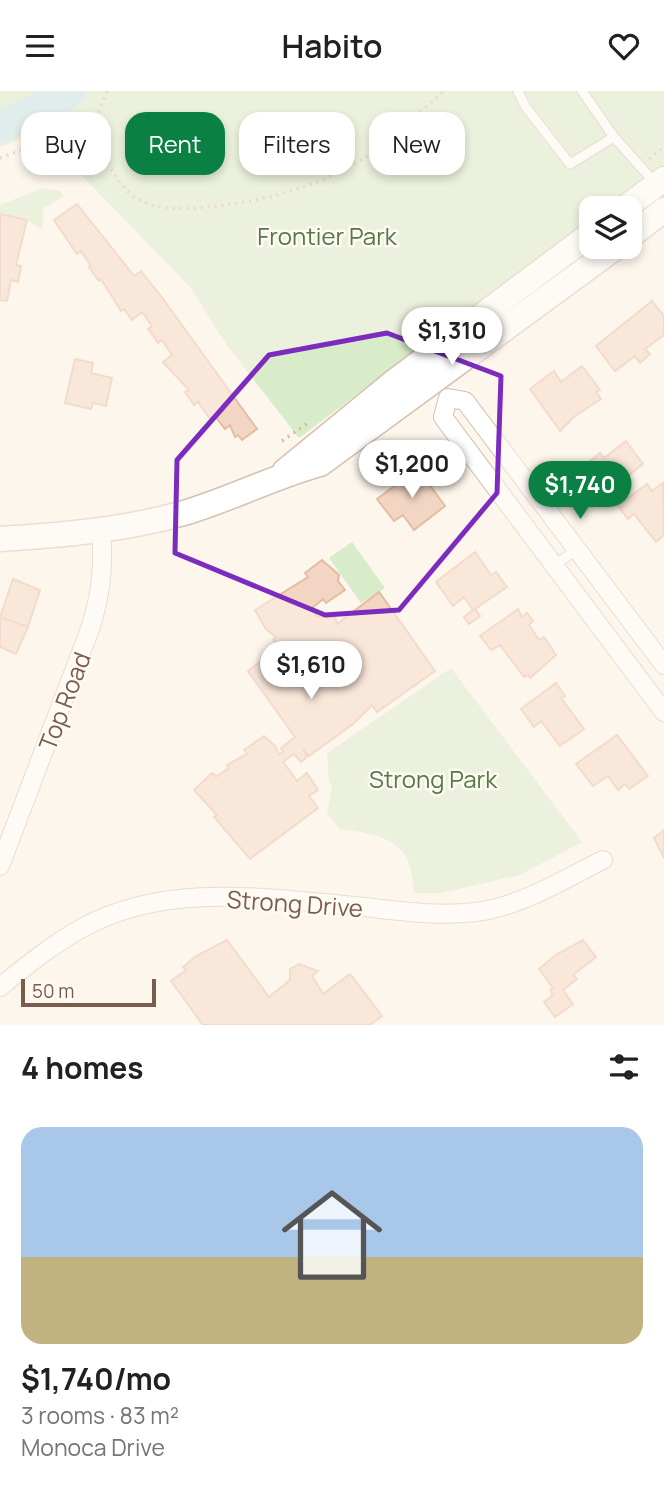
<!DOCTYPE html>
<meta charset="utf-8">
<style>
:root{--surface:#fff;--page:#f6f6f6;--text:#202124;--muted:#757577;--line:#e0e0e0;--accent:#0b8043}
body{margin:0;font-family:Manrope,sans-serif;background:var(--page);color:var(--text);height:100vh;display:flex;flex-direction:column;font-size:26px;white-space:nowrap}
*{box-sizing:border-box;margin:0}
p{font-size:23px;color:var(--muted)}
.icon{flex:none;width:38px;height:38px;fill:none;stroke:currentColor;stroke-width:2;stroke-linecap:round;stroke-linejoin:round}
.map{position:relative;height:934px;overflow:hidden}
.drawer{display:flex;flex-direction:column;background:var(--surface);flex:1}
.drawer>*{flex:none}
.banner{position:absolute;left:21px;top:21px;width:623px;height:63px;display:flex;gap:14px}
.fabs{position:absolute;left:579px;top:105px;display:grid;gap:14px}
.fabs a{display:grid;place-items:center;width:63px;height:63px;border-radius:14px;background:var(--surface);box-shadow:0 4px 10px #0003;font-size:35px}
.scale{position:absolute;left:21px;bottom:18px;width:135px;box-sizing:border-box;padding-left:7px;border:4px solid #7a5c4d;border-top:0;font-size:19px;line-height:24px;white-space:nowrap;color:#7a5c4d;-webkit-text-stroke:5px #fffaf3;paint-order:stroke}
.price{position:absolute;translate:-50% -60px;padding:0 16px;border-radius:24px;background:#fff;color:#222;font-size:23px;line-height:46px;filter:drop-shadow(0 2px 4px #0008)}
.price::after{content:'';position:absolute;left:50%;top:42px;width:21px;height:16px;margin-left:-10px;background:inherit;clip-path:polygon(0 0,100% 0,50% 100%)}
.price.active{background:var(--accent);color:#fff}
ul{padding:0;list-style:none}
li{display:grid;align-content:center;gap:14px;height:371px;padding:0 21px}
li+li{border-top:2px solid var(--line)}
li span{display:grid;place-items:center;height:217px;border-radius:21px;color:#555}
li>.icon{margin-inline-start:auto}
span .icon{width:126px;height:126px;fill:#fffc;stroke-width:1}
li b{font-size:30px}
h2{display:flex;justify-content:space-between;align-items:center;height:84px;padding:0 21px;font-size:30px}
.chip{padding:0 24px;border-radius:21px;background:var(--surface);box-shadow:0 4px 10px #0003;font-size:24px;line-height:63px}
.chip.active{background:var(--accent);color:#fff}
header{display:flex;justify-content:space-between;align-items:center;height:91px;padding:0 21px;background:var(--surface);font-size:32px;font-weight:600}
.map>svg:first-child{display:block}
.green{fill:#d8ecc9}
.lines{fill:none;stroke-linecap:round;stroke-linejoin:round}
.river{stroke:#bfe3e8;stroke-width:33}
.building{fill:#f3d5c3;stroke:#e6bba3;stroke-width:2}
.service-casing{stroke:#d1beb0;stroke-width:11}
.minor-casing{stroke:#d1beb0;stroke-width:20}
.secondary-casing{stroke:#d6c0b0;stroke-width:27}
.path{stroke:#d9b8a5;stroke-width:3.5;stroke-dasharray:2 5;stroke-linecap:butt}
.service{stroke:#fff;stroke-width:9}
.minor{stroke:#fff;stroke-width:18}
.secondary{stroke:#fff;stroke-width:24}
.marked{fill:none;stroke:#7b2cbf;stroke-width:5;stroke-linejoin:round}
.labels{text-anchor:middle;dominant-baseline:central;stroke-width:5;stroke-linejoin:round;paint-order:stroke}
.park-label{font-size:24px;fill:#537a41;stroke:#fffaf3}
.street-label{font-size:24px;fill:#7a5c4d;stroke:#fffaf3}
</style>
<header><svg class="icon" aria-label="menu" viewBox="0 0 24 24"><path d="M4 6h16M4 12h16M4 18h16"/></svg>Habito<svg class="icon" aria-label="heart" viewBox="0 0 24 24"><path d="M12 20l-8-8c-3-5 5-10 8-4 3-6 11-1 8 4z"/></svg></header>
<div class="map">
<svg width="664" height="934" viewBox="0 0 664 934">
<rect width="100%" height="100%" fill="#fdf6ec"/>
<path class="green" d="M 0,0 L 664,0 L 664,74 L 606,117 L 592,117 L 591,128 L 299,347 L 226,253 L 190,196 L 47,49 L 38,41 L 0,56 Z
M 42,97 L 61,100 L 63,106 L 43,118 L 43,139 L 27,129 L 0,123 L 0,114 Z
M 352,451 L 385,497 L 361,512 L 329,467 Z
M 451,577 L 582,751 L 520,784 L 441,802 L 415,802 C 412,792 412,780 408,770 C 398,745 362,740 340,739 L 327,722 L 332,694 L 329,691 L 327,662 Z"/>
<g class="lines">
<path class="river" d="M 0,36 L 50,14 L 69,0"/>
</g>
<path class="building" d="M 77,113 L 134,185 L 141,180 L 161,205 L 257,338 L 242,349 L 238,344 L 235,346 L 230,334 L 225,338 L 215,325 L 210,328 L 198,311 L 194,314 L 185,301 L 189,299 L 163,271 L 172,264 L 162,249 L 158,252 L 148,238 L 152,235 L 142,221 L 132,229 L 124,218 L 121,220 L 101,188 L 99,190 L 89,176 L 91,175 L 81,160 L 77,163 L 54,129 Z
M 0,123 L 27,129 L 16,174 L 21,175 L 18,191 L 11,189 L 7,210 L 0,209 Z
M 652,210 L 664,225 L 664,244 L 645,258 L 650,263 L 640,272 L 635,265 L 615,280 L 596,255 Z
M 75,268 L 93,272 L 91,282 L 112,287 L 106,315 L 93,312 L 91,318 L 65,312 Z
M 582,275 L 600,299 L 596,301 L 601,308 L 575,325 L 560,340 L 530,298 L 554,280 L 561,291 Z
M 626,350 L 643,373 L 624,388 L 629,397 L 606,414 L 579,379 L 600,362 L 604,367 Z
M 418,378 L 445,415 L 414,439 L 403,424 L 394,430 L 377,408 Z
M 663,392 L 664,444 L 656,451 L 634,423 L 628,428 L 618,415 L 647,393 L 652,400 Z
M 475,461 L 491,484 L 496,481 L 507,496 L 475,518 L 480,525 L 469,533 L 464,526 L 473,519 L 464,506 L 453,515 L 436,491 Z
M 322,469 L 339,484 L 338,490 L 345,499 L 326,512 L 323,508 L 311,518 L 317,525 L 335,526 L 337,533 L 379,501 L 435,580 L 377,621 L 372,614 L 353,633 L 309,665 L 303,657 L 307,666 L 301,671 L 294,663 L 283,671 L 297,690 L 307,682 L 318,699 L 309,705 L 318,717 L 250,768 L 214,726 L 217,724 L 194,699 L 212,682 L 217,685 L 229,677 L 227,674 L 247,663 L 244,659 L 264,645 L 275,655 L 279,664 L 283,661 L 281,657 L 295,646 L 248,580 L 279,557 L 273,548 L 276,546 L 266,538 L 255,519 L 308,486 L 305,482 Z
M 13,488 L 40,499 L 28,536 L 0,526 Z
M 518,518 L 522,526 L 527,522 L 533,530 L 529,534 L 539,549 L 544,546 L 556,564 L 530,587 L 528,584 L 524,586 L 500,554 L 491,559 L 480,545 Z
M 0,526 L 28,536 L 16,563 L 0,556 Z
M 556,592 L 565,605 L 561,607 L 584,638 L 560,655 L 541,630 L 534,636 L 521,618 Z
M 617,644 L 648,685 L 629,698 L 625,693 L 618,699 L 608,685 L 593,695 L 576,673 Z
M 664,739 L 664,767 L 654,747 Z
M 227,849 L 269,906 L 290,889 L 290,878 L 299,873 L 318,880 L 312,885 L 323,903 L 350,883 L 382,925 L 370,934 L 203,934 L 171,890 L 186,879 L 183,876 L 196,865 Z
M 583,849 L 596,866 L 573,884 L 577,888 L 563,899 L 573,913 L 555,926 L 544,911 L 553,904 L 550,899 L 553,897 L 539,878 L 557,863 Z"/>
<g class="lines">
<defs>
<path id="service" d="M 518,0 L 525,15 L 570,73 L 614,46
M 582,0 L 614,46 L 655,92
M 555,474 L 577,458"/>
<path id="minor" d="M 664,574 L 465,310 L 448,307 L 443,326 L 664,621
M 0,775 L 90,538 C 101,504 104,475 101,439
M 0,896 C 26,875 53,853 82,837 C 165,791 264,807 354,815 C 395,819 435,826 476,821 C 522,815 562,789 603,769"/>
<path id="secondary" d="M 625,117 L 664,88
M 630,145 L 664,119
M 285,380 L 395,290 L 592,142
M 0,448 C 63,444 124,439 184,422 C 231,408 273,386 320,373 L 616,156"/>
</defs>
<use href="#service" class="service-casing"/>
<use href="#minor" class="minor-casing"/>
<use href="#secondary" class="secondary-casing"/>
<path class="path" d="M 91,41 C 103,60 116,95 136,107 C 156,120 186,118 209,116 C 268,110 326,94 375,60 C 399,43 421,20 444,0
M 91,41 L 107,0
M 0,67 L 54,47 L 91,41
M 649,68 L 664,56
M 592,117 L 607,105
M 282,350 L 308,332"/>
<use href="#service" class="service"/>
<use href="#minor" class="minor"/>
<use href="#secondary" class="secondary"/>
</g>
<path d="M0 0H664V934H0ZM 387,242 L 501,285 L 497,402 L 399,519 L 325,524 L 175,462 L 177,369 L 269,264 Z" fill="#fdf6ec" fill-opacity=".55" fill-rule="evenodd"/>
<path class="marked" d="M 387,242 L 501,285 L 497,402 L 399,519 L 325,524 L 175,462 L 177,369 L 269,264 Z"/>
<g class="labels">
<g class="park-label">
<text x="327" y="144">Frontier Park</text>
<text x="433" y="687">Strong Park</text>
</g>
<g class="street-label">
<text transform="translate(64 610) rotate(-69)">Top Road</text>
<text transform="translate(295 812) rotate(4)">Strong Drive</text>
</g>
</g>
</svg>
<div class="fabs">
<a><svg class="icon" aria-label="layers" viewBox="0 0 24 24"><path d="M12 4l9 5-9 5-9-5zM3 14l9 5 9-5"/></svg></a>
</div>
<div class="scale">50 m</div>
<b class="price" style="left:452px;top:276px">$1,310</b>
<b class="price" style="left:412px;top:409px">$1,200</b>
<b class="price active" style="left:580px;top:430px">$1,740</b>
<b class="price" style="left:311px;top:610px">$1,610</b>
<div class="banner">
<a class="chip">Buy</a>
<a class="chip active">Rent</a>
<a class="chip">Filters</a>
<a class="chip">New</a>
</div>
</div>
<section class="drawer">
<h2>4 homes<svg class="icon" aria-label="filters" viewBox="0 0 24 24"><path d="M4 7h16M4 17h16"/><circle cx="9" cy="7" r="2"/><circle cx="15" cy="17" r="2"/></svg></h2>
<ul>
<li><span style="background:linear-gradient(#a9c7e8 60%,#c2b280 0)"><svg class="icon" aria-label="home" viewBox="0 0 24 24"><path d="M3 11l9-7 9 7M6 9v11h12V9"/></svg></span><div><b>$1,740/mo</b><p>3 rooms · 83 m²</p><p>Monoca Drive</p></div></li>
</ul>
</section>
